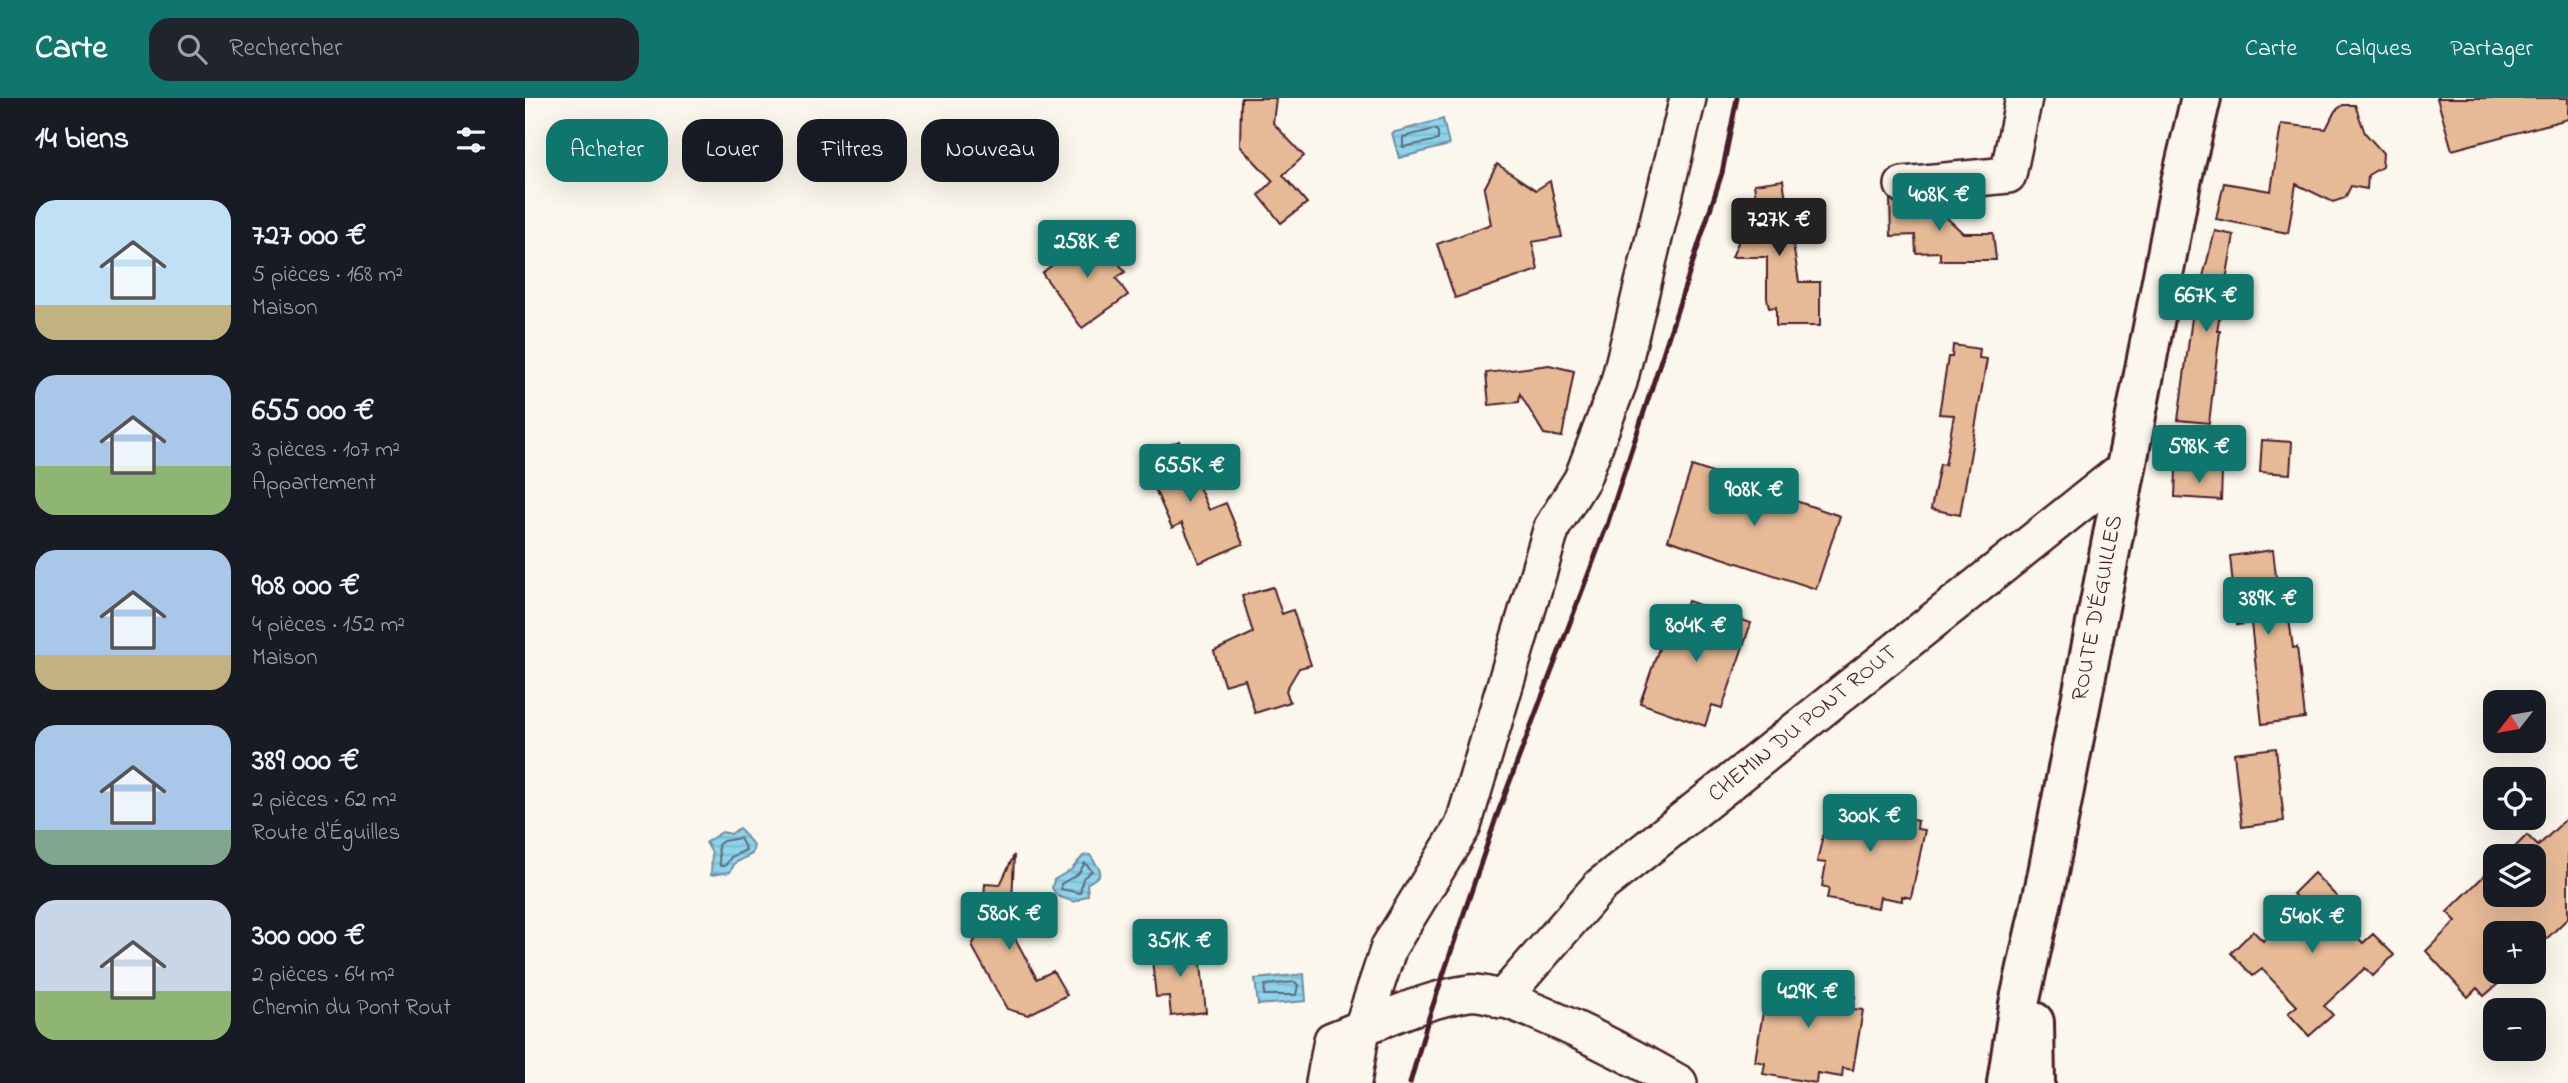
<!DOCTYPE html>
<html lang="fr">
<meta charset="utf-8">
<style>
:root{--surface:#171b24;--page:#20242c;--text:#f1f3f6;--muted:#9ea1a6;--accent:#0f766e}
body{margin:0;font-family:"Indie Flower",sans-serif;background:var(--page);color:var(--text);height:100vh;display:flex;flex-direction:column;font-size:26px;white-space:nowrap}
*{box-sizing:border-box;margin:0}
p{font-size:23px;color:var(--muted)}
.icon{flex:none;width:38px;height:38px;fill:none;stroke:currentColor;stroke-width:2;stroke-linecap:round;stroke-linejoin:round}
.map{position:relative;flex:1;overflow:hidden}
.side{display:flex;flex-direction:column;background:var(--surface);width:525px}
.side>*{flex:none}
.top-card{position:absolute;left:21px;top:21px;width:665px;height:63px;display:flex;gap:14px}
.needle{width:46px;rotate:239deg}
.tools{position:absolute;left:1958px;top:592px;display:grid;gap:14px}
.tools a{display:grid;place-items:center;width:63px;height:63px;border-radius:14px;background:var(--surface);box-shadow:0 7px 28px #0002;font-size:35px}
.price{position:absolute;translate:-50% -60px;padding:0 16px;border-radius:7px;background:var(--accent);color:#fff;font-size:23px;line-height:46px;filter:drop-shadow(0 2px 4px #0008)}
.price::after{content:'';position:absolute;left:50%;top:42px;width:21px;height:16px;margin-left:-10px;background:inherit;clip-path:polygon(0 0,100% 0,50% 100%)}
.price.active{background:#222;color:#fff}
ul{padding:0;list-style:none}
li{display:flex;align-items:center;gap:21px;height:175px;padding:0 35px}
li span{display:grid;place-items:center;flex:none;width:196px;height:140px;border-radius:21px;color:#555}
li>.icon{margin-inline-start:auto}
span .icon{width:84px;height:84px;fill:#fffc;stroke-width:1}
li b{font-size:30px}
h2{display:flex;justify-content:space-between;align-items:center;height:84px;padding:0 35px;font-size:30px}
.tag{padding:0 24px;border-radius:21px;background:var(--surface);box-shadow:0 7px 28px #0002;font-size:24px;line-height:63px}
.tag.active{background:var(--accent);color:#fff}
header{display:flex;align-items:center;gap:42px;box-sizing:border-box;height:98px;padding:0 35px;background:var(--accent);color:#fff}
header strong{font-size:33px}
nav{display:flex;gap:38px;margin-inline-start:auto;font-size:24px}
.search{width:490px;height:63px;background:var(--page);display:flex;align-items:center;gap:18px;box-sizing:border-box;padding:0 24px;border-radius:21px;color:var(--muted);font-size:26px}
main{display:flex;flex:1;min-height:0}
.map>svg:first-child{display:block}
.water{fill:url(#water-rules);stroke:#718c9f;stroke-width:2}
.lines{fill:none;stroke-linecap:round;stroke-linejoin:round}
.shore{stroke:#646778;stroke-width:2}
.building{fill:#e7ba97;stroke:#4a1f2b;stroke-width:2}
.street-casing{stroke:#4a1f2b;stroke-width:40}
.secondary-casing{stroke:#4a1f2b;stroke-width:44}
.street{stroke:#fbf7ec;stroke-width:35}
.secondary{stroke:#fbf7ec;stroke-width:38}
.rail{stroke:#4a1f2b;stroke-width:5}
.labels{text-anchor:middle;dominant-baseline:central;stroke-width:6;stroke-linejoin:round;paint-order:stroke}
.street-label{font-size:23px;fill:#4a1f2b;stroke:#fbf7ec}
</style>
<header>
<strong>Carte</strong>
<div class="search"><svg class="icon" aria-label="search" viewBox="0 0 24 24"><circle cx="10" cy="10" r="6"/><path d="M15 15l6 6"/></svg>Rechercher</div>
<nav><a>Carte</a><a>Calques</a><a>Partager</a></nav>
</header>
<main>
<section class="side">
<h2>14 biens<svg class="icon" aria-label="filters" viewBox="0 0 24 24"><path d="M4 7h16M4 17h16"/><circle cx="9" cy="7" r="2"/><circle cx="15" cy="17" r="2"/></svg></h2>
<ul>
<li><span style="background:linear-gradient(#bfe0f5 75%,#c2b280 0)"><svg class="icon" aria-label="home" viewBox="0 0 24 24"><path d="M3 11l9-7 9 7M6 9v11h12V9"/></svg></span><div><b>727 000 €</b><p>5 pièces · 168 m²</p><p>Maison</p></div></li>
<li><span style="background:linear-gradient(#a9c7e8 65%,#8fb573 0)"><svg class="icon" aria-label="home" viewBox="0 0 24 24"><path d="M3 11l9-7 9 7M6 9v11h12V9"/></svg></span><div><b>655 000 €</b><p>3 pièces · 107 m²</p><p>Appartement</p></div></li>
<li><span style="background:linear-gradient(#a9c7e8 75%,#c2b280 0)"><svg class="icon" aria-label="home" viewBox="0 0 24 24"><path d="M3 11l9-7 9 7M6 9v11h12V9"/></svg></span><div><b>908 000 €</b><p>4 pièces · 152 m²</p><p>Maison</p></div></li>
<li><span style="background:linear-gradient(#a9c7e8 75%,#7fa58c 0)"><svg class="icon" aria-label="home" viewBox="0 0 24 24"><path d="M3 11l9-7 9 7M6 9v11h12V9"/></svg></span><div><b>389 000 €</b><p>2 pièces · 62 m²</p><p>Route d'Éguilles</p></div></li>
<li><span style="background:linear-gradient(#c9d6e8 65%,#8fb573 0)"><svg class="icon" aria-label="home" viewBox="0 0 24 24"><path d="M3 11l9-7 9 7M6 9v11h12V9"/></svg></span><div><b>300 000 €</b><p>2 pièces · 64 m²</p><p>Chemin du Pont Rout</p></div></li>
</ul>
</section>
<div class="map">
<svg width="2043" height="985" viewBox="0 0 2043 985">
<defs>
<pattern id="water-rules" width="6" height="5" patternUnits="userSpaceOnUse" patternTransform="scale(1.75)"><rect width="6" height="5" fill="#8bd4ec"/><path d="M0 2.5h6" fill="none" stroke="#79b6cb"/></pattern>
</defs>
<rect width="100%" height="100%" fill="#fbf7ec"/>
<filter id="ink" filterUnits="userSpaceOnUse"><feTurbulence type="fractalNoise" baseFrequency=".0143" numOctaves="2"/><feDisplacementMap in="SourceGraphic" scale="14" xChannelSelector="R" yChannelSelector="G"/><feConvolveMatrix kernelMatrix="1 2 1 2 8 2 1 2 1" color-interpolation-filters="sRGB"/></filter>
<g filter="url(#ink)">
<path class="water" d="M 918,21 L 924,47 L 874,60 L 867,35 Z
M 214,730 L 229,748 L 227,756 L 210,765 L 205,774 L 186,777 L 187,755 L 181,744 L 197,734 L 206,736 Z
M 565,757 L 575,772 L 574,778 L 562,786 L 563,797 L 549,804 L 532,798 L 527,790 L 529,782 L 547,771 L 558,758 Z
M 779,876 L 781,903 L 733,907 L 730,881 Z"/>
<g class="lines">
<path class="shore" d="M 910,31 L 913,34 L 913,42 L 878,49 L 878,39 Z
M 215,740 L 221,752 L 206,759 L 200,768 L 195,768 L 193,747 L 198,743 Z
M 560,765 L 567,773 L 558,780 L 555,795 L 536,791 L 536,786 L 553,776 Z
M 770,884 L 773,887 L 771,897 L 739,897 L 740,887 Z"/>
</g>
<path class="building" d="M 716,0 L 751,0 L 748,25 L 779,58 L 758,77 L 782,105 L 756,125 L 734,97 L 748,83 L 715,48 Z
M 1912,0 L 2043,0 L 2043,21 L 1927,52 Z
M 1818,7 L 1830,7 L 1840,35 L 1858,55 L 1857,69 L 1843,77 L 1842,91 L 1826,88 L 1820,100 L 1808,104 L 1771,86 L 1763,135 L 1691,121 L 1699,85 L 1746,93 L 1756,26 L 1801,31 L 1810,13 Z
M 972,66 L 1011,92 L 1025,83 L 1037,139 L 1007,144 L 1013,172 L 930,200 L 912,146 L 966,126 L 959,91 Z
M 1258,82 L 1274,184 L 1295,184 L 1295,228 L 1251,228 L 1251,209 L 1244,210 L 1242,200 L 1242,159 L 1207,159 L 1231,101 L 1229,86 Z
M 1365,101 L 1379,107 L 1420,103 L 1420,118 L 1438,135 L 1468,135 L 1471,162 L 1415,162 L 1415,154 L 1391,155 L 1390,137 L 1366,138 Z
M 571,133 L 600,174 L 591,180 L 603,197 L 557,230 L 517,175 Z
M 1690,133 L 1709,137 L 1692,233 L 1695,233 L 1684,325 L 1653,322 L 1667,220 Z
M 1428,247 L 1455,251 L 1454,260 L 1462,261 L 1435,417 L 1406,411 L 1415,366 L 1420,367 L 1429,317 L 1414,316 L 1423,259 L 1427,259 Z
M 1024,267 L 1049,273 L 1037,339 L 1019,336 L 995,296 L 994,304 L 964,307 L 961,275 Z
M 1737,342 L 1767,344 L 1765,376 L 1735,374 Z
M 654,343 L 684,412 L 701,405 L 718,446 L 674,465 L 657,425 L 647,430 L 616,359 Z
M 1167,368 L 1315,418 L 1291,491 L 1143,442 Z
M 1651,372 L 1697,375 L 1696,402 L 1650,399 Z
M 1748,452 L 1756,522 L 1764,521 L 1768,550 L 1772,549 L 1780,620 L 1737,626 L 1726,525 L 1712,527 L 1705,458 Z
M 748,489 L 757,516 L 768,512 L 786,567 L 774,570 L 761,592 L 765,604 L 730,615 L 720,581 L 699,587 L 689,553 L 728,535 L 717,498 Z
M 1163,503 L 1226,525 L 1197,610 L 1187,607 L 1180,628 L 1115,605 L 1141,530 L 1152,534 Z
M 1751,650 L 1759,723 L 1717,729 L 1709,655 Z
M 1321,699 L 1374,708 L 1372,719 L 1393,723 L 1392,731 L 1400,732 L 1386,800 L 1377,798 L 1377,803 L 1355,799 L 1353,810 L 1302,801 L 1304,790 L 1297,788 L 1301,765 L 1292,764 L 1298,737 L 1306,739 L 1311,707 L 1319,709 Z
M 2043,719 L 2043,820 L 2009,853 L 2009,835 L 1970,835 L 1970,873 L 1988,873 L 1959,898 L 1952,890 L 1943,899 L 1901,853 L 1931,823 L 1922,814 L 1970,767 L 1970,796 L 2009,796 L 2009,758 L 1981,758 L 2002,737 L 2013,748 Z
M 489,757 L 486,833 L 512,881 L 528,873 L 542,897 L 503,917 L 482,911 L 447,848 L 458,824 L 443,823 L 445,798 L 459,800 L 460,786 L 475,787 Z
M 1789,775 L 1812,799 L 1802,808 L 1838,845 L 1848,836 L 1869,857 L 1848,878 L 1840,870 L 1799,908 L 1808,917 L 1784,938 L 1763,915 L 1772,908 L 1737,871 L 1728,878 L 1706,855 L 1728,833 L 1738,843 L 1777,805 L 1768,796 Z
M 674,848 L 681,914 L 646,918 L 644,898 L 631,899 L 626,852 Z
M 1255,876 L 1310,884 L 1309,895 L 1330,898 L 1328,911 L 1338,912 L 1328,972 L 1318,970 L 1317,979 L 1292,975 L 1291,985 L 1238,976 L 1240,965 L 1230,963 L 1238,914 L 1244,885 L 1254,886 Z"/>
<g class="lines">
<defs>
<path id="street" d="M 1378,87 L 1483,77 L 1499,0
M 976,902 L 1075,788 L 1600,370
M 799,985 L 807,942 C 852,925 896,902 944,895 C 979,890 1119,965 1154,985
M 828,985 L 837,930 L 864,849 L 938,728 L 1027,429 L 1057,381 L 1094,284 L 1163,0"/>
<path id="secondary" d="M 1509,924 L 1510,985
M 1482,985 L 1494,906 L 1522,780 L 1656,84 L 1676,0"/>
</defs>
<use href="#street" class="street-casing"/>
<use href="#secondary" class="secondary-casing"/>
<use href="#street" class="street"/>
<use href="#secondary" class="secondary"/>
<path class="rail" d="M 885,985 L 902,925 L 971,720 L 1082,427 L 1197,75 L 1212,0"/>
</g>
</g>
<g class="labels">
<g class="street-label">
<text transform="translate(1573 510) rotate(-79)">ROUTE D'ÉGUILLES</text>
<text transform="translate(1278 626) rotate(-39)">CHEMIN DU PONT ROUT</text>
</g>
</g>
</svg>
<div class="tools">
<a><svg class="needle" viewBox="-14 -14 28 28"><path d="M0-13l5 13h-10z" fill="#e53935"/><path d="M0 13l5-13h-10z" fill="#9ea1a6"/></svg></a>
<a><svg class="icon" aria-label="locate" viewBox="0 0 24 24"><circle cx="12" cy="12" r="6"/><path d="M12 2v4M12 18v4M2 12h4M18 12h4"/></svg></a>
<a><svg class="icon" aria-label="layers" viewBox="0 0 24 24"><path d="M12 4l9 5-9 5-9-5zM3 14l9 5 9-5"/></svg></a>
<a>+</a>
<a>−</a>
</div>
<b class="price" style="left:1414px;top:135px">408K €</b>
<b class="price active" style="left:1254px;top:160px">727K €</b>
<b class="price" style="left:562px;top:182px">258K €</b>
<b class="price" style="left:1681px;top:236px">667K €</b>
<b class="price" style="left:1674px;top:387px">598K €</b>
<b class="price" style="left:665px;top:406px">655K €</b>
<b class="price" style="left:1229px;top:430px">908K €</b>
<b class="price" style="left:1743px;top:539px">389K €</b>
<b class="price" style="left:1171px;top:566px">804K €</b>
<b class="price" style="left:1345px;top:756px">300K €</b>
<b class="price" style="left:484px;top:854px">580K €</b>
<b class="price" style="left:1787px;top:857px">540K €</b>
<b class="price" style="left:655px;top:881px">351K €</b>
<b class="price" style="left:1283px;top:932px">429K €</b>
<div class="top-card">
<a class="tag active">Acheter</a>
<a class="tag">Louer</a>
<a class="tag">Filtres</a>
<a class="tag">Nouveau</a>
</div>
</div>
</main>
